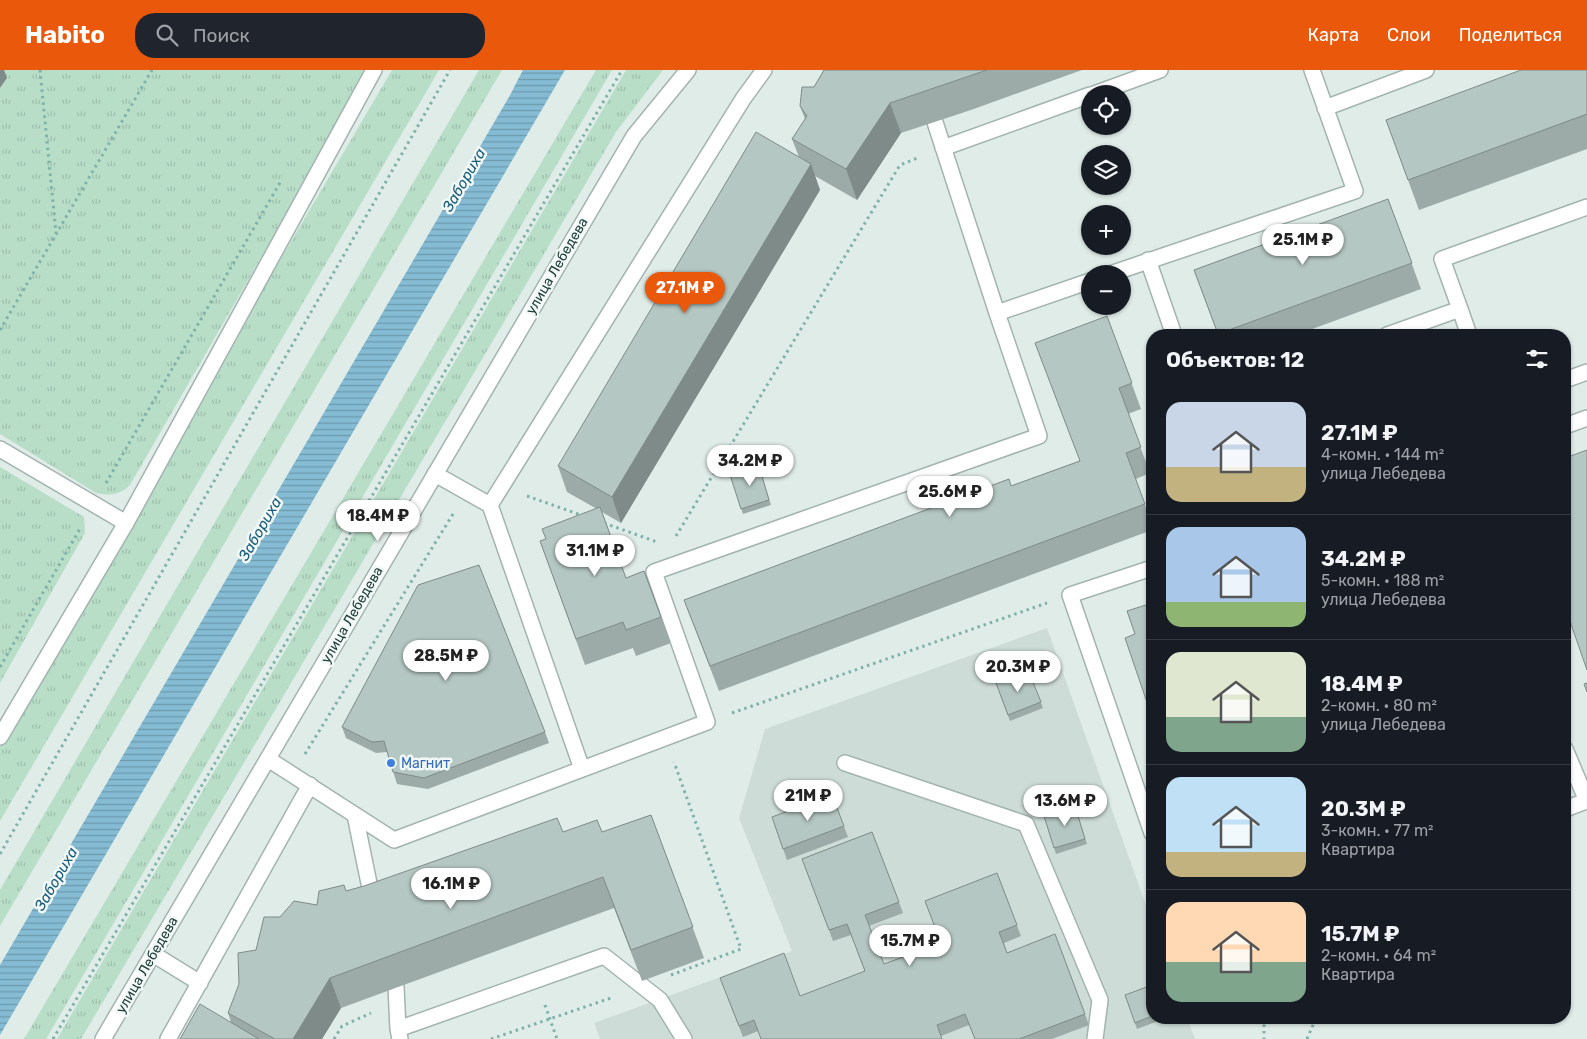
<!DOCTYPE html>
<html lang="ru">
<meta charset="utf-8">
<style>
:root{--surface:#171b24;--page:#20242c;--text:#f1f3f6;--muted:#9ea1a6;--line:#363941;--accent:#ea580c}
body{margin:0;font-family:Rubik,sans-serif;background:var(--page);color:var(--text);height:100vh;display:flex;flex-direction:column;font-size:19px;white-space:nowrap}
*{box-sizing:border-box;margin:0}
p{font-size:16px;color:var(--muted)}
.icon{flex:none;width:28px;height:28px;fill:none;stroke:currentColor;stroke-width:2;stroke-linecap:round;stroke-linejoin:round}
.map{position:relative;flex:1;overflow:hidden}
.side{position:absolute;left:1146px;top:259px;width:425px;height:695px;display:flex;flex-direction:column;background:var(--surface);border-radius:20px;box-shadow:0 1px 4px #0004}
.side>*{flex:none}
.fabs{position:absolute;left:1081px;top:15px;display:grid;gap:10px}
.fabs a{display:grid;place-items:center;width:50px;height:50px;border-radius:50%;background:var(--surface);box-shadow:0 1px 4px #0004;font-size:25px}
.price{position:absolute;translate:-50% -42px;padding:0 11px;border-radius:18px;background:#fff;color:#222;font-size:16px;line-height:32px;filter:drop-shadow(0 1px 2px #0008)}
.price::after{content:'';position:absolute;left:50%;top:30px;width:15px;height:11px;margin-left:-8px;background:inherit;clip-path:polygon(0 0,100% 0,50% 100%)}
.price.current{background:var(--accent);color:#fff}
ul{padding:0;list-style:none}
li{display:flex;align-items:center;gap:15px;height:125px;padding:0 20px}
li+li{border-top:1px solid var(--line)}
li span{display:grid;place-items:center;flex:none;width:140px;height:100px;border-radius:15px;color:#555}
li>.icon{margin-inline-start:auto}
span .icon{width:60px;height:60px;fill:#fffc;stroke-width:1}
li b{font-size:21px}
h2{display:flex;justify-content:space-between;align-items:center;height:60px;padding:0 20px;font-size:21px}
header{display:flex;align-items:center;gap:30px;box-sizing:border-box;height:70px;padding:0 25px;background:var(--accent);color:#fff}
header strong{font-size:24px}
nav{display:flex;gap:28px;margin-inline-start:auto;font-size:18px}
.search{width:350px;height:45px;background:var(--page);display:flex;align-items:center;gap:12px;box-sizing:border-box;padding:0 18px;border-radius:20px;color:var(--muted);font-size:19px}
.map>svg:first-child{display:block}
.built{fill:#cedcd7}
.grass{fill:url(#grass-tufts)}
.water{fill:url(#water-rules)}
.lines{fill:none;stroke-linecap:round;stroke-linejoin:round}
.lane-casing{stroke:#a3b4b0;stroke-width:18}
.street-casing{stroke:#a3b4b0;stroke-width:18}
.path{stroke:#7fb1a9;stroke-width:3;stroke-dasharray:2.5 4;stroke-linecap:butt}
.lane{stroke:#fff;stroke-width:15}
.street{stroke:#fff;stroke-width:15}
.wall{fill:#9caba7}
.shaded-wall{fill:#7f8b88}
.building{fill:#b5c7c2;stroke:#7f8b88}
.shop-dot{fill:#3f7fe0;stroke:#f1f8f5;stroke-width:2}
.labels{text-anchor:middle;dominant-baseline:central;stroke-width:5;stroke-linejoin:round;paint-order:stroke}
.street-label{font-size:14px;fill:#203d39;stroke:#f1f8f5}
.shop-label{font-size:14px;fill:#366cbe;stroke:#f1f8f5;text-anchor:start}
.water-label{font-size:15px;font-style:italic;fill:#185b7b;stroke:#f1f8f5}
</style>
<header>
<strong>Habito</strong>
<div class="search"><svg class="icon" aria-label="search" viewBox="0 0 24 24"><circle cx="10" cy="10" r="6"/><path d="M15 15l6 6"/></svg>Поиск</div>
<nav><a>Карта</a><a>Слои</a><a>Поделиться</a></nav>
</header>
<div class="map">
<svg width="1587" height="969" viewBox="0 0 1587 969">
<defs>
<pattern id="grass-tufts" width="24" height="20" patternUnits="userSpaceOnUse" patternTransform="scale(1.25)"><rect width="24" height="20" fill="#b8dec8"/><path d="M3 7l-1-3M5 7V3M7 7l1-3M15 17l-1-3M17 17v-4M19 17l1-3" fill="none" stroke="#9ebfad"/></pattern>
<pattern id="water-rules" width="6" height="5" patternUnits="userSpaceOnUse" patternTransform="scale(1.25)"><rect width="6" height="5" fill="#85bcd4"/><path d="M0 2.5h6" fill="none" stroke="#6c9aad"/></pattern>
</defs>
<rect width="100%" height="100%" fill="#e0ece8"/>
<path class="built" d="M 1047,558 L 1152,852 L 1152,948 L 1187,948 L 1195,969 L 600,969 L 594,953 L 792,881 L 739,748 L 765,659 Z"/>
<path class="grass" d="M 0,0 L 369,0 L 130,415 C 120,425 109,426 96,423 L 0,364 L 0,18 L 7,8 Z
M 392,0 L 439,0 L 0,751 L 0,666 Z
M 479,0 L 502,0 L 0,856 L 0,820 Z
M 596,0 L 612,0 L 46,969 L 24,969 Z
M 626,0 L 663,0 L 616,62 L 81,969 L 57,969 Z
M 0,397 L 84,447 L 85,463 L 0,613 Z"/>
<path class="water" d="M 523,0 L 565,0 L 0,965 L 0,895 L 509,27 Z"/>
<g class="lines">
<defs>
<path id="lane" d="M 1094,24 L 1160,0
M 1325,38 L 1426,0
M 943,78 L 1090,25
M 1148,190 L 1174,265
M 1110,204 L 1355,121 L 1312,0
M 1460,239 L 1469,265
M 997,243 L 1090,211
M 1387,265 L 1460,239 L 1442,189 L 1587,137
M 1565,310 L 1587,302
M 1565,356 L 1587,348
M 0,379 L 126,453
M 435,404 L 490,435 L 743,29 L 764,0
M 490,435 L 582,699
M 1152,498 L 1070,525 L 1152,763
M 1565,679 L 1587,731
M 268,689 L 394,770 L 707,652 L 654,502 L 1039,366 L 997,243 L 918,0
M 845,693 L 1026,754 L 1100,930 L 1095,969
M 1565,739 L 1586,731
M 355,745 L 373,833
M 153,884 L 200,913
M 391,899 L 396,917 L 398,959 L 400,969
M 398,959 L 604,886 L 660,930 L 684,969
M 168,969 L 310,715"/>
<path id="street" d="M 0,667 L 126,453 L 374,0
M 103,969 L 634,66 L 688,0"/>
</defs>
<use href="#lane" class="lane-casing"/>
<use href="#street" class="street-casing"/>
<path class="path" d="M 40,0 L 56,163
M 0,260 L 152,0
M 106,413 L 281,111
M 527,426 L 584,446
M 604,453 L 657,472
M 676,466 L 900,95 L 920,87
M 0,597 L 81,457
M 732,643 L 1047,533
M 305,684 L 453,444
M 0,784 L 450,0
M 671,905 L 741,879 L 674,692
M 545,935 L 557,969
M 1264,948 L 1264,969
M 53,969 L 622,0
M 334,969 L 342,956 L 371,943
M 491,969 L 614,927
M 1307,969 L 1316,948"/>
<use href="#lane" class="lane"/>
<use href="#street" class="street"/>
</g>
<path class="wall" d="M 824,0 L 1082,0 L 971,40 L 901,63 L 857,130 L 815,106 L 820,120 L 621,453 L 602,442 L 626,508 L 644,501 L 671,573 L 636,586 L 633,578 L 585,595 L 540,471 L 546,469 L 597,439 L 567,422 L 558,396 L 799,87 L 792,69 L 805,49 L 800,36 L 814,17 Z
M 1587,0 L 1587,79 L 1419,140 L 1386,50 Z
M 1388,129 L 1421,219 L 1296,265 L 1218,265 L 1194,200 Z
M 1107,246 L 1141,339 L 1128,344 L 1150,403 L 1136,409 L 1152,455 L 1152,460 L 719,621 L 684,530 L 1011,416 L 1079,391 Z
M 759,396 L 771,435 L 743,444 L 730,405 Z
M 1028,600 L 1043,638 L 1010,651 L 996,613 Z
M 342,657 L 545,662 L 549,673 L 428,719 L 397,714 L 387,682 L 376,683 L 346,668 Z
M 832,725 L 848,767 L 787,790 L 772,747 Z
M 1075,736 L 1087,774 L 1056,784 L 1044,746 Z
M 651,745 L 704,888 L 642,911 L 614,838 L 341,938 L 322,969 L 180,969 L 231,952 L 228,943 L 256,880 L 280,847 L 317,835 L 346,821 L 563,762 L 602,762 Z
M 872,762 L 903,843 L 869,856 L 884,894 L 941,873 L 997,803 L 1021,866 L 1004,873 L 1007,883 L 1055,864 L 1089,955 L 1052,969 L 975,969 L 969,955 L 941,966 L 758,961 L 743,967 L 720,908 L 800,926 L 865,901 L 851,865 L 833,871 L 802,789 Z
M 1152,915 L 1152,948 L 1166,948 L 1137,959 L 1125,925 Z"/>
<path class="shaded-wall" d="M 0,0 L 4,0 L 7,8 L 0,18 Z
M 890,33 L 901,63 L 857,130 L 846,99 Z
M 811,94 L 820,120 L 621,453 L 612,427 Z
M 330,908 L 341,938 L 322,969 L 293,969 Z"/>
<path class="building" d="M 824,0 L 987,0 L 890,33 L 846,99 L 792,69 L 807,46 L 800,36 L 802,17 L 814,17 Z
M 1521,0 L 1587,0 L 1587,44 L 1408,110 L 1386,50 Z
M 756,62 L 811,94 L 612,427 L 558,396 Z
M 1388,129 L 1412,193 L 1218,264 L 1194,200 Z
M 1107,246 L 1132,313 L 1119,318 L 1141,377 L 1126,383 L 1145,434 L 710,596 L 684,530 L 1009,409 L 1011,416 L 1080,391 L 1035,273 Z
M 1587,380 L 1587,600 L 1565,537 L 1565,388 Z
M 759,396 L 769,430 L 741,439 L 730,405 Z
M 600,437 L 626,508 L 644,501 L 661,547 L 626,560 L 623,552 L 576,569 L 540,471 L 546,469 L 542,459 Z
M 479,495 L 545,662 L 424,708 L 393,702 L 384,671 L 372,672 L 342,657 L 418,515 Z
M 1152,533 L 1152,647 L 1125,568 L 1135,564 L 1127,541 Z
M 1028,600 L 1041,632 L 1008,645 L 996,613 Z
M 1587,613 L 1587,622 L 1584,614 Z
M 832,725 L 844,756 L 783,779 L 772,747 Z
M 1075,736 L 1085,769 L 1054,778 L 1044,746 Z
M 651,745 L 693,857 L 631,880 L 603,807 L 330,908 L 293,969 L 275,969 L 228,943 L 239,914 L 238,883 L 256,880 L 264,847 L 280,847 L 294,831 L 317,835 L 319,821 L 344,815 L 346,821 L 364,816 L 557,748 L 563,762 L 597,750 L 602,762 Z
M 872,762 L 899,832 L 865,845 L 884,894 L 941,873 L 925,831 L 997,803 L 1017,855 L 999,862 L 1007,883 L 1055,864 L 1085,944 L 1019,969 L 975,969 L 965,944 L 937,955 L 942,969 L 761,969 L 754,950 L 739,956 L 720,908 L 784,883 L 800,926 L 865,901 L 847,854 L 829,860 L 802,789 Z
M 1152,915 L 1152,946 L 1135,953 L 1125,925 Z
M 200,934 L 259,969 L 180,969 Z"/>
<circle class="shop-dot" cx="391" cy="693" r="5"/>
<g class="labels">
<g class="street-label">
<text transform="translate(557 196) rotate(-60)">улица Лебедева</text>
<text transform="translate(352 545) rotate(-60)">улица Лебедева</text>
<text transform="translate(147 895) rotate(-60)">улица Лебедева</text>
</g>
<g class="shop-label">
<text x="401" y="693">Магнит</text>
</g>
<g class="water-label">
<text transform="translate(464 110) rotate(-60)">Забориха</text>
<text transform="translate(260 459) rotate(-60)">Забориха</text>
<text transform="translate(56 809) rotate(-60)">Забориха</text>
</g>
</g>
</svg>
<div class="fabs">
<a><svg class="icon" aria-label="locate" viewBox="0 0 24 24"><circle cx="12" cy="12" r="6"/><path d="M12 2v4M12 18v4M2 12h4M18 12h4"/></svg></a>
<a><svg class="icon" aria-label="layers" viewBox="0 0 24 24"><path d="M12 4l9 5-9 5-9-5zM3 14l9 5 9-5"/></svg></a>
<a>+</a>
<a>−</a>
</div>
<b class="price" style="left:1303px;top:196px">25.1M ₽</b>
<b class="price current" style="left:685px;top:244px">27.1M ₽</b>
<b class="price" style="left:750px;top:417px">34.2M ₽</b>
<b class="price" style="left:950px;top:448px">25.6M ₽</b>
<b class="price" style="left:378px;top:472px">18.4M ₽</b>
<b class="price" style="left:595px;top:507px">31.1M ₽</b>
<b class="price" style="left:446px;top:612px">28.5M ₽</b>
<b class="price" style="left:1018px;top:623px">20.3M ₽</b>
<b class="price" style="left:808px;top:752px">21M ₽</b>
<b class="price" style="left:1065px;top:757px">13.6M ₽</b>
<b class="price" style="left:451px;top:840px">16.1M ₽</b>
<b class="price" style="left:910px;top:897px">15.7M ₽</b>
<section class="side">
<h2>Объектов: 12<svg class="icon" aria-label="filters" viewBox="0 0 24 24"><path d="M4 7h16M4 17h16"/><circle cx="9" cy="7" r="2"/><circle cx="15" cy="17" r="2"/></svg></h2>
<ul>
<li><span style="background:linear-gradient(#c9d6e8 65%,#c2b280 0)"><svg class="icon" aria-label="home" viewBox="0 0 24 24"><path d="M3 11l9-7 9 7M6 9v11h12V9"/></svg></span><div><b>27.1M ₽</b><p>4-комн. · 144 m²</p><p>улица Лебедева</p></div></li>
<li><span style="background:linear-gradient(#a9c7e8 75%,#8fb573 0)"><svg class="icon" aria-label="home" viewBox="0 0 24 24"><path d="M3 11l9-7 9 7M6 9v11h12V9"/></svg></span><div><b>34.2M ₽</b><p>5-комн. · 188 m²</p><p>улица Лебедева</p></div></li>
<li><span style="background:linear-gradient(#dfe7d0 65%,#7fa58c 0)"><svg class="icon" aria-label="home" viewBox="0 0 24 24"><path d="M3 11l9-7 9 7M6 9v11h12V9"/></svg></span><div><b>18.4M ₽</b><p>2-комн. · 80 m²</p><p>улица Лебедева</p></div></li>
<li><span style="background:linear-gradient(#bfe0f5 75%,#c2b280 0)"><svg class="icon" aria-label="home" viewBox="0 0 24 24"><path d="M3 11l9-7 9 7M6 9v11h12V9"/></svg></span><div><b>20.3M ₽</b><p>3-комн. · 77 m²</p><p>Квартира</p></div></li>
<li><span style="background:linear-gradient(#ffd9b3 60%,#7fa58c 0)"><svg class="icon" aria-label="home" viewBox="0 0 24 24"><path d="M3 11l9-7 9 7M6 9v11h12V9"/></svg></span><div><b>15.7M ₽</b><p>2-комн. · 64 m²</p><p>Квартира</p></div></li>
</ul>
</section>
</div>
